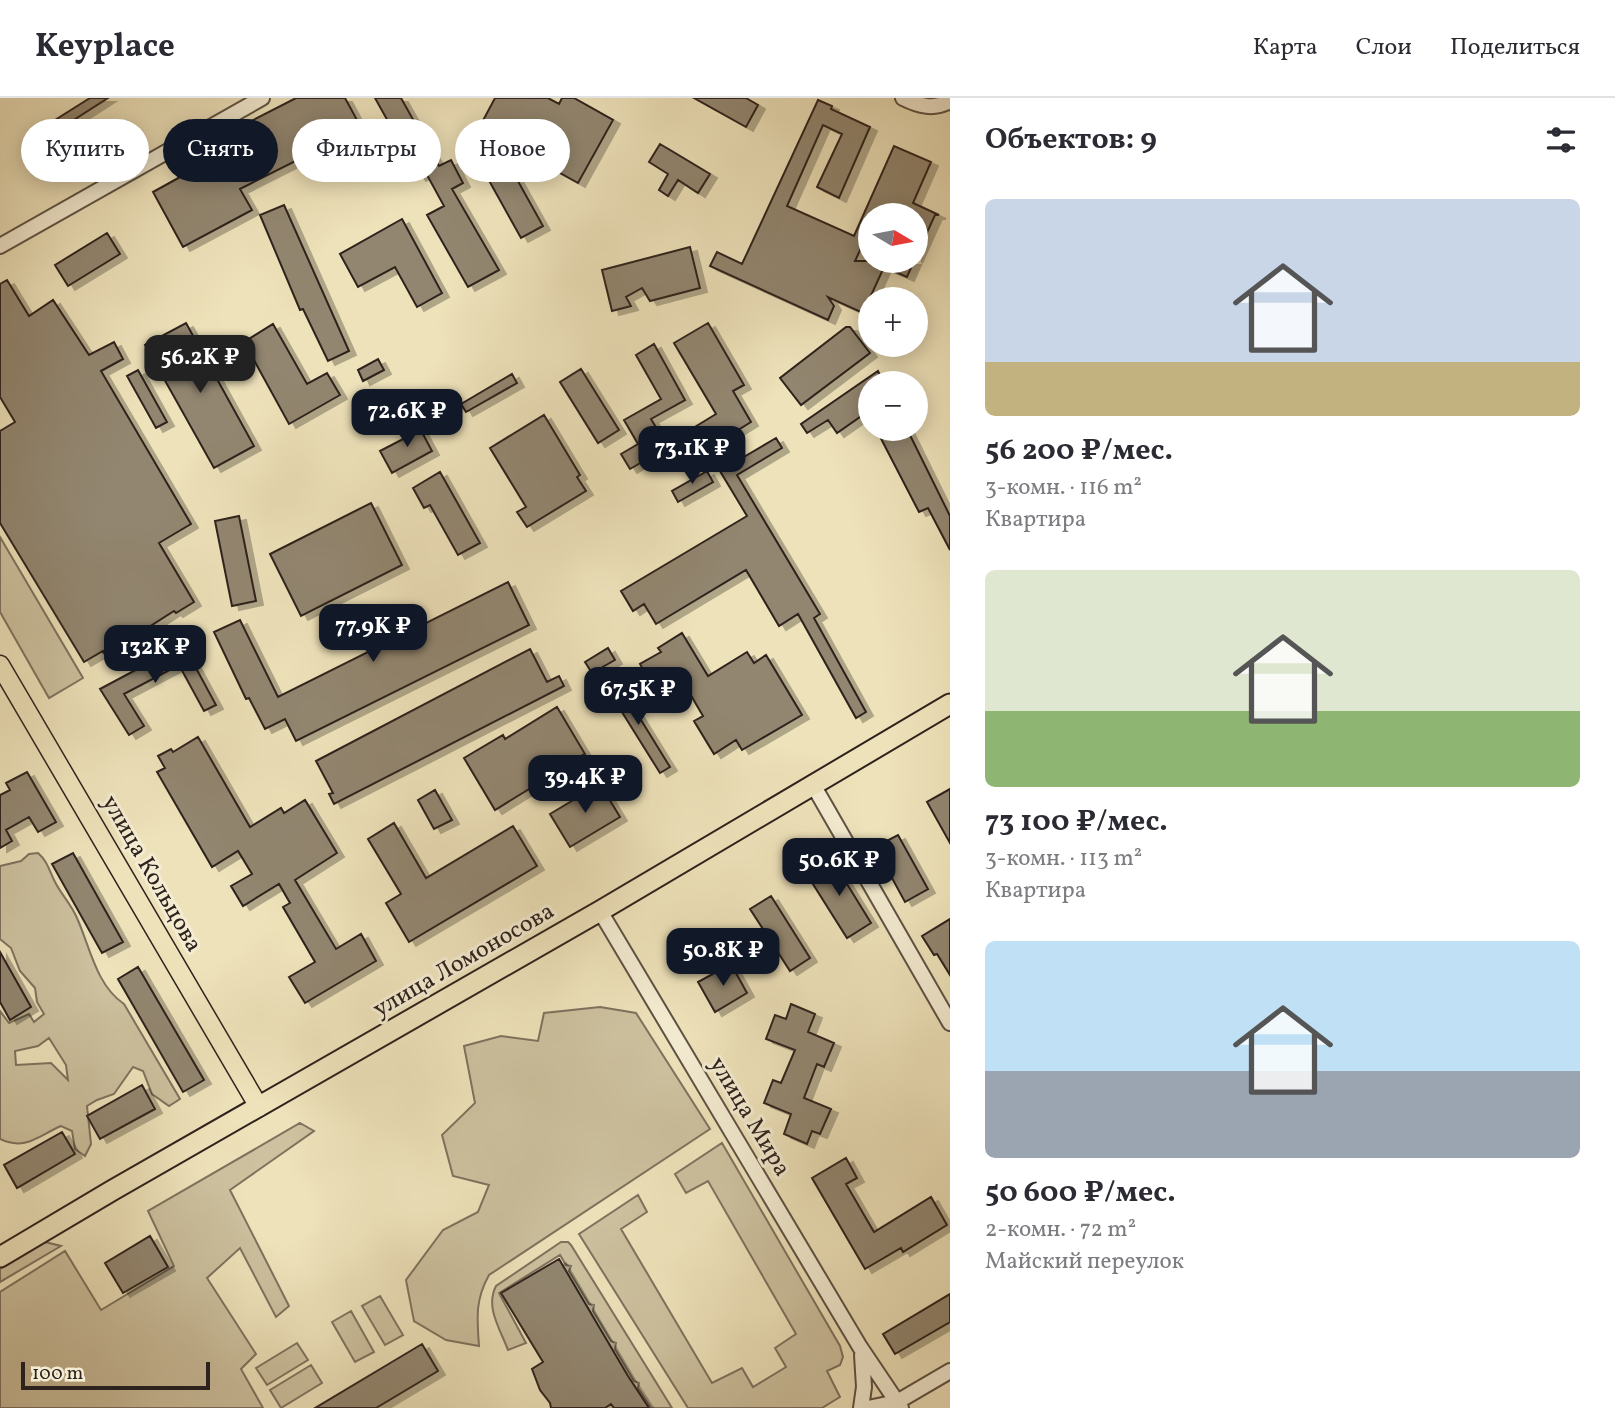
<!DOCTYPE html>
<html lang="ru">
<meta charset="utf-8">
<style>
:root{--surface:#fff;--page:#f7f7f7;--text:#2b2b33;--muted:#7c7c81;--line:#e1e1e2;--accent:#111827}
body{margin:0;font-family:Vollkorn,serif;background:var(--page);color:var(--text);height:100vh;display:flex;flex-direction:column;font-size:26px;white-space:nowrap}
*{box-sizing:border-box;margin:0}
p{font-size:23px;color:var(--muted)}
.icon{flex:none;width:38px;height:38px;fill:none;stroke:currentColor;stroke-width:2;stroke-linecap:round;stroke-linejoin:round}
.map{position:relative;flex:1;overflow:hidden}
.drawer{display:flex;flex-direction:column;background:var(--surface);width:665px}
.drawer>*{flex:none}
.banner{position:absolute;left:21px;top:21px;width:665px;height:63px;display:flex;gap:14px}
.needle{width:46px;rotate:100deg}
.tools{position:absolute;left:858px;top:105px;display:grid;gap:14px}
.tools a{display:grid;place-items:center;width:70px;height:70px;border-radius:50%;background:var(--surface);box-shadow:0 4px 18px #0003;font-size:35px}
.scale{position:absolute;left:21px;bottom:18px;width:189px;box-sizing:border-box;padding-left:7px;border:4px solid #2e221d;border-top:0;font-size:19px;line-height:24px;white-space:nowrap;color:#2e221d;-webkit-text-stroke:5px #f4ecd2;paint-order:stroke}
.price{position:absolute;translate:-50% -60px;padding:0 16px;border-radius:14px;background:var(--accent);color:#fff;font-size:23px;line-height:46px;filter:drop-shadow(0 2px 4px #0008)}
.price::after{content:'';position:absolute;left:50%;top:42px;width:21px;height:16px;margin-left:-10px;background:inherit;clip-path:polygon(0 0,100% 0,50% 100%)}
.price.active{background:#222;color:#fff}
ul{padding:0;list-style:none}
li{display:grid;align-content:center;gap:14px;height:371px;padding:0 35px}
li span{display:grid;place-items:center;height:217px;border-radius:10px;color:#555}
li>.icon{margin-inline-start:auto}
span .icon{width:126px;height:126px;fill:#fffc;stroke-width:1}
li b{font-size:30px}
h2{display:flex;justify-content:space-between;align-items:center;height:84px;padding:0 35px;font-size:30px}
.tag{padding:0 24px;border-radius:32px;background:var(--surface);box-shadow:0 4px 18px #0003;font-size:24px;line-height:63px}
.tag.active{background:var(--accent);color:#fff}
header{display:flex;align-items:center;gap:42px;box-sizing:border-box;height:98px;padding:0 35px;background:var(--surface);border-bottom:2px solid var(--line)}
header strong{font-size:33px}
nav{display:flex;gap:38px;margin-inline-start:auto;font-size:24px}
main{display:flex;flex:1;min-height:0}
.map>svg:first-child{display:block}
.green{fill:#cdc19f;stroke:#7e725e;stroke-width:2;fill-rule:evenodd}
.building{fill:#92866f;stroke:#2e221d;stroke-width:2;filter:url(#shadow)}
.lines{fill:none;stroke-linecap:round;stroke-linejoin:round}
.minor-casing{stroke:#5e5244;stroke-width:18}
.major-casing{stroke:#2e221d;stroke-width:21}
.highway-casing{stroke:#2e221d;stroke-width:23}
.minor{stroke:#f4ecd2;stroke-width:14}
.major{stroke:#eee2ba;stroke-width:18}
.highway{stroke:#eee2ba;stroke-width:19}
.labels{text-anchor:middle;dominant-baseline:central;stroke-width:6;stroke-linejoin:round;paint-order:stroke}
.street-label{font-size:24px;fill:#2e221d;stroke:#f4ecd2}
</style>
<header>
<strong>Keyplace</strong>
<nav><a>Карта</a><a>Слои</a><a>Поделиться</a></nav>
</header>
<main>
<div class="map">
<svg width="950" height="1310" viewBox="0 0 950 1310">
<defs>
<filter id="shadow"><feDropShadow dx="7" dy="4" stdDeviation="0" flood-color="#0004"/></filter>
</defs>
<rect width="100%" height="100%" fill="#eee2ba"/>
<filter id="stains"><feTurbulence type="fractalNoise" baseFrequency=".00286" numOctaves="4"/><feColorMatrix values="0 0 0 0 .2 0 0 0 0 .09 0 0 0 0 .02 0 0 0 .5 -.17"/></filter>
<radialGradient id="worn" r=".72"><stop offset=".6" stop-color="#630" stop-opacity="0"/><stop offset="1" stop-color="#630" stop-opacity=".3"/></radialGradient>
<path class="green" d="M 0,439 L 83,580 L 49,600 L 0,514 Z
M 38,755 C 48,764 48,770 54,782 C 60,795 71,806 77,820 C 90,849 96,887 124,906 L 180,1001 L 169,1008 L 152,996 L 143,973 L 133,969 L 114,996 L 97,1002 L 87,1008 L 91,1046 L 85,1058 L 75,1051 L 72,1033 L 61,1028 C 38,1038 25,1053 0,1041 L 0,913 L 9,925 L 29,916 L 34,924 L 44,916 L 37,904 L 35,890 L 20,873 L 11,850 L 0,841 L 0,768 L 21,763 L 29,756 ZM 49,940 L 66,967 L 68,982 L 51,965 L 16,967 L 15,953 L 38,948 Z
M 600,909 L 636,915 L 710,1031 L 489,1177 C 475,1202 477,1220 479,1248 L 446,1242 L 414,1223 L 406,1182 L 443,1132 L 478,1114 L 489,1087 L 453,1078 L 442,1037 L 475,1005 L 464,948 L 501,938 L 538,943 L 544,915 Z
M 300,1025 L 314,1033 L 230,1092 L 289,1208 L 276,1219 L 240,1150 L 207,1180 L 256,1256 L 241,1271 L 263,1310 L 0,1310 L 0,1194 L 65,1153 L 101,1212 L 174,1168 L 148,1113 Z
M 722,1045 L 840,1248 L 843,1259 L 840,1267 L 827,1273 L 840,1299 L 822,1310 L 688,1310 L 579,1136 L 638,1097 L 647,1114 L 621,1131 L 712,1285 L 742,1270 L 753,1289 L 786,1269 L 775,1250 L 796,1236 L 708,1083 L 686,1095 L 675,1076 Z
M 45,1144 L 61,1148 L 0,1184 L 0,1171 Z
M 561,1144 L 568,1144 L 571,1147 L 672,1310 L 651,1310 L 638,1290 L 639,1285 L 634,1283 L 615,1251 L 616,1245 L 611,1243 L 593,1213 L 594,1207 L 589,1206 L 569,1173 L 571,1168 L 566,1167 L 560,1157 L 499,1195 L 526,1245 L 508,1252 C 500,1231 485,1209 496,1188 Z
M 380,1198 L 403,1237 L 385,1247 L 362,1208 Z
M 351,1213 L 374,1254 L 355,1264 L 332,1224 Z
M 297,1245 L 308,1262 L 267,1287 L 256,1270 Z
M 311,1267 L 322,1285 L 281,1310 L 270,1292 Z"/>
<path class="building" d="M 90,0 L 108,0 L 33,48 L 28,39 Z
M 296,0 L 345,0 L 363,33 L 335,48 L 333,44 L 240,91 L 252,112 L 183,149 L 153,94 L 229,52 L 222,38 Z
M 375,0 L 401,0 L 439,68 L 451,62 L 463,85 L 452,91 L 499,172 L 468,189 L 427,117 L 444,108 L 426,75 L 419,79 Z
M 495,0 L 548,0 L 559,6 L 562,0 L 574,0 L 613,22 L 578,85 L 479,30 Z
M 694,0 L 746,0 L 758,7 L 746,29 Z
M 818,2 L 832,8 L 831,11 L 870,29 L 839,100 L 817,89 L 842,36 L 823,27 L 787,108 L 854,138 L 894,48 L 931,64 L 913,105 L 939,117 L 935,117 L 915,161 L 915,117 L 870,117 L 870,131 L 855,163 L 914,163 L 907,179 L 884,169 L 863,215 L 828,199 L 834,208 L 828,222 L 710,168 L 717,154 L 742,166 Z
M 660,46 L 710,76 L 698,95 L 678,82 L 668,98 L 659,92 L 668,76 L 649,64 Z
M 509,67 L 543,128 L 521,140 L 487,79 Z
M 284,107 L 349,253 L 328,263 L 303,211 L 300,212 L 260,117 Z
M 402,121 L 442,195 L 417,209 L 395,169 L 358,189 L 340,156 Z
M 107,135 L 120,156 L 68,188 L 55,167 Z
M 690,149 L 700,190 L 650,203 L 642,190 L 626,199 L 631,208 L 612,213 L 602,172 Z
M 7,182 L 29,218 L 53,202 L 89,257 L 114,244 L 123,261 L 101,273 L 191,426 L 159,445 L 194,504 L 176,515 L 174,513 L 105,557 L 103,553 L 84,564 L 0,425 L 0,333 L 15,324 L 0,299 L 0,186 Z
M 186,225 L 254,348 L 214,370 L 145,247 Z
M 708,225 L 744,287 L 733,293 L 751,324 L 693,360 L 680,338 L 716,316 L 674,245 Z
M 273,226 L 307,286 L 327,275 L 340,297 L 289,326 L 244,244 Z
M 846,229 L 850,229 L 870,255 L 801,307 L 780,280 Z
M 654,246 L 685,302 L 651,321 L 668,349 L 630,371 L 621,356 L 638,346 L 624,322 L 661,301 L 636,257 Z
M 378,261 L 384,272 L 363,283 L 358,272 Z
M 581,271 L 619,332 L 598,345 L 560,284 Z
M 138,272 L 167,324 L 156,330 L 127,278 Z
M 878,273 L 884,285 L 870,285 L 870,312 L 837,335 L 828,322 L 807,335 L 801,326 Z
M 512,276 L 517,285 L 466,314 L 461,306 Z
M 544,317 L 580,377 L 577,379 L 586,393 L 527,429 L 517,414 L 526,409 L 490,350 Z
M 416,323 L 432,353 L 392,375 L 380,353 L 407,339 L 402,331 Z
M 876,331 L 907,331 L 950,418 L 950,452 L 928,410 L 919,414 Z
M 776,340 L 782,350 L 737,377 L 820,516 L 814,520 L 866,614 L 856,620 L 798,516 L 779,528 L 746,472 L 656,526 L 644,506 L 633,513 L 621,493 L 747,418 L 720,373 Z
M 707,373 L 713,384 L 678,404 L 672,393 Z
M 440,374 L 480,445 L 458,457 L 430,407 L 424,410 L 413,390 Z
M 371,405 L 402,467 L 301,518 L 270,456 Z
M 239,418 L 256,503 L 232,508 L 215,423 Z
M 508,484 L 529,527 L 296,643 L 285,621 L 265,631 L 249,600 L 246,601 L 214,534 L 240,522 L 278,599 Z
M 682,535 L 708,578 L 747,554 L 754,565 L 766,557 L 802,617 L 742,652 L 736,642 L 714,656 L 694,623 L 703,618 L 686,589 L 661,604 L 640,566 L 661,554 L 658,550 Z
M 186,545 L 193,558 L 190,559 L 216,607 L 204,613 L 179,567 L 124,596 L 144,628 L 129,637 L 100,591 Z
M 608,550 L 615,562 L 592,575 L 585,564 Z
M 530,551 L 547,584 L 559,578 L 564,588 L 334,706 L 329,696 L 333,695 L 316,663 Z
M 617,583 L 670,669 L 660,675 L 607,590 Z
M 557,609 L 585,656 L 550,674 L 552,677 L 495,712 L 464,660 L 503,637 L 505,641 Z
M 198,639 L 250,729 L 281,710 L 284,715 L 305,702 L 337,755 L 295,782 L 336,851 L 361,836 L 376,863 L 305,905 L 289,879 L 315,864 L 283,809 L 290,805 L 279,786 L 243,808 L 231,788 L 252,776 L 238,753 L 212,769 L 157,674 L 165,670 L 158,658 L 171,651 L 173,654 Z
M 27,674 L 56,724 L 38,734 L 29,719 L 6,732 L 12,743 L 0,750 L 0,697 L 10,692 L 6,685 Z
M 600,686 L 620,719 L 570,749 L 550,716 Z
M 950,691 L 950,745 L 927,704 Z
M 435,692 L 452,722 L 434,731 L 418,702 Z
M 394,725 L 426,780 L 513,728 L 537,768 L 409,844 L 386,805 L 401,796 L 368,741 Z
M 898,737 L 928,791 L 905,804 L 875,749 Z
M 73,755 L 123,844 L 102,855 L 52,766 Z
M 831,760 L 871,825 L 847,840 L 806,775 Z
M 771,798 L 810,860 L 790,873 L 750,811 Z
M 950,821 L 950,877 L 937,856 L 934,857 L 922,838 Z
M 0,854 L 31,909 L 10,922 L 0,904 Z
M 731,866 L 747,895 L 715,914 L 698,884 Z
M 138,869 L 204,982 L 183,994 L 118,881 Z
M 791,906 L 815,916 L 808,934 L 834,945 L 824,969 L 817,966 L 804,1000 L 831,1011 L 820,1036 L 812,1033 L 807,1046 L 784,1036 L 791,1016 L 764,1005 L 773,982 L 781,985 L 795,952 L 766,941 L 775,917 L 786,921 Z
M 142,987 L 155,1011 L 100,1041 L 87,1018 Z
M 62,1034 L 75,1056 L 17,1090 L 4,1067 Z
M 846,1060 L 857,1080 L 846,1086 L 874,1134 L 931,1099 L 947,1127 L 903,1154 L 901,1150 L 865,1171 L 812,1080 Z
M 150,1138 L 168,1169 L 123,1195 L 105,1165 Z
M 559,1161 L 628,1278 L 649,1310 L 614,1310 L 611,1306 L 605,1310 L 551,1310 L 550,1305 L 540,1292 L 532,1271 L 543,1264 L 501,1195 Z
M 950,1196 L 950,1224 L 895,1256 L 883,1236 Z
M 422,1246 L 438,1273 L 376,1310 L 315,1310 Z"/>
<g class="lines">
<defs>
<path id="minor" d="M 903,0 C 919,8 934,12 950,3
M 0,148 L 262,0
M 812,685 L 950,925
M 600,813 L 860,1249 L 901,1310
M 861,1310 L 864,1289 L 862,1257
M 868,1310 L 897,1304 L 950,1273"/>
<path id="major" d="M 0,567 L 259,1009"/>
<path id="highway" d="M 0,1159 L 113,1092 L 600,813 L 950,606"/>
</defs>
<use href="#minor" class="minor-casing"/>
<use href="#major" class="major-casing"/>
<use href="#highway" class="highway-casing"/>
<use href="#minor" class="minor"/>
<use href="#major" class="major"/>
<use href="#highway" class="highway"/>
</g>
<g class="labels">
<g class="street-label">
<text transform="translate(151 776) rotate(60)">улица Кольцова</text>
<text transform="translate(464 863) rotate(-30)">улица Ломоносова</text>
<text transform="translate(749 1019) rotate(59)">улица Мира</text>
</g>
</g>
<rect width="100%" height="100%" filter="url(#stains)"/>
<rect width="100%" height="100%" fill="url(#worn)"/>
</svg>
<div class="tools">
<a><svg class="needle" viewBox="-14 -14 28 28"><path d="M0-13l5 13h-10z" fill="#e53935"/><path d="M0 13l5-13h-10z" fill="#7c7c81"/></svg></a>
<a>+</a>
<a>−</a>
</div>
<div class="scale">100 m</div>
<b class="price active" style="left:200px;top:297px">56.2K ₽</b>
<b class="price" style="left:407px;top:351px">72.6K ₽</b>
<b class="price" style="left:692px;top:388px">73.1K ₽</b>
<b class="price" style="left:373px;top:566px">77.9K ₽</b>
<b class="price" style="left:155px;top:587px">132K ₽</b>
<b class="price" style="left:638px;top:629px">67.5K ₽</b>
<b class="price" style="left:585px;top:717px">39.4K ₽</b>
<b class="price" style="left:839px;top:800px">50.6K ₽</b>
<b class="price" style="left:723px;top:890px">50.8K ₽</b>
<div class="banner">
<a class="tag">Купить</a>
<a class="tag active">Снять</a>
<a class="tag">Фильтры</a>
<a class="tag">Новое</a>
</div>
</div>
<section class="drawer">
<h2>Объектов: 9<svg class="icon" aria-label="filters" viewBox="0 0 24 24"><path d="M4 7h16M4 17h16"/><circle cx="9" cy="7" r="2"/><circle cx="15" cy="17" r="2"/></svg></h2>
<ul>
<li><span style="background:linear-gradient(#c9d6e8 75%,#c2b280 0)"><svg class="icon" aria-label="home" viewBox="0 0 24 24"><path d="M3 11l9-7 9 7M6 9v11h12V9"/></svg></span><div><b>56 200 ₽/мес.</b><p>3-комн. · 116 m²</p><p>Квартира</p></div></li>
<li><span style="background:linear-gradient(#dfe7d0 65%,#8fb573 0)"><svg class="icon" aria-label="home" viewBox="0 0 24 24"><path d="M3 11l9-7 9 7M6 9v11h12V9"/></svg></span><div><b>73 100 ₽/мес.</b><p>3-комн. · 113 m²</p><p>Квартира</p></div></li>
<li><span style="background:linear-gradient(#bfe0f5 60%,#9aa5b1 0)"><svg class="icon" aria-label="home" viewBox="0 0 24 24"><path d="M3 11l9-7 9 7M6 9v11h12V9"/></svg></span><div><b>50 600 ₽/мес.</b><p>2-комн. · 72 m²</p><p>Майский переулок</p></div></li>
</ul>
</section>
</main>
